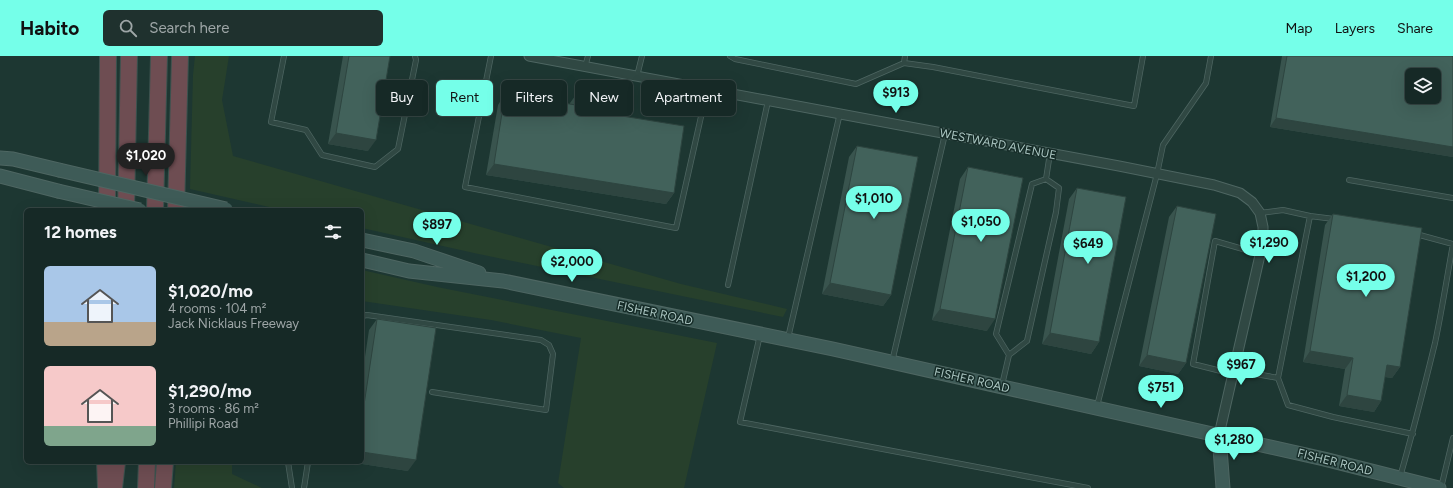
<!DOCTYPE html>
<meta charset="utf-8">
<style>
:root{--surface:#162926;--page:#1f312e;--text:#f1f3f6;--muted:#9ea6a7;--line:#354543;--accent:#75ffe9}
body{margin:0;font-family:Figtree,sans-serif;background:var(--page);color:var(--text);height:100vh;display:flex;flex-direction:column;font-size:15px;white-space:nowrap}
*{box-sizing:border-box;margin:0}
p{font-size:13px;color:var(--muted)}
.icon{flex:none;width:22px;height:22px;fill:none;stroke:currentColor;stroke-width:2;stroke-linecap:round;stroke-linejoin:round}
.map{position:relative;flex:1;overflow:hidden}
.panel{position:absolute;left:24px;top:152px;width:340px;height:256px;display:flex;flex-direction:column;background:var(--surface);border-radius:6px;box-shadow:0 4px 16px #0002,0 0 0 1px var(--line)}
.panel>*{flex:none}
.hud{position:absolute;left:376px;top:24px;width:380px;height:36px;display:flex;gap:8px}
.tools{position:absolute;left:1405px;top:12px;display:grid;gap:8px}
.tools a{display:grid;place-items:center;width:36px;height:36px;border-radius:6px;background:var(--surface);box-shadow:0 4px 16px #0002,0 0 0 1px var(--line);font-size:20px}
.price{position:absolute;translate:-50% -34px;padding:0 9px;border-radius:14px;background:var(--accent);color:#111;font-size:13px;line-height:26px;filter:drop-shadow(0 1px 2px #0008)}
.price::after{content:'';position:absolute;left:50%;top:24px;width:12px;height:9px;margin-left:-6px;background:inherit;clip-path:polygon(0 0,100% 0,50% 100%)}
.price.on{background:#222;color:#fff}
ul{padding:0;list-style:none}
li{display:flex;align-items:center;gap:12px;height:100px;padding:0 20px}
li span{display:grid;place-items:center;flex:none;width:112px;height:80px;border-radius:6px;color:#555}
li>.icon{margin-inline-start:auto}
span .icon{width:48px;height:48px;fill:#fffc;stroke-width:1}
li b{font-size:17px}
h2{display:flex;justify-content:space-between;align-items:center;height:48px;padding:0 20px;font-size:17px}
.tag{padding:0 14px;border-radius:6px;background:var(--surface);box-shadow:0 4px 16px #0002,0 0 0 1px var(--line);font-size:14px;line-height:36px}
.tag.on{background:var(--accent);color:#111}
header{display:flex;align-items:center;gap:24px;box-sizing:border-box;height:56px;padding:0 20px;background:var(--accent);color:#111}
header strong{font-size:19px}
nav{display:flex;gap:22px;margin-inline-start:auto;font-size:14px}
.search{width:280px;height:36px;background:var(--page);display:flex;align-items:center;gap:10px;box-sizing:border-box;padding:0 14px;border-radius:6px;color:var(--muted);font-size:15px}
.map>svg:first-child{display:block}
.green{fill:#27402c}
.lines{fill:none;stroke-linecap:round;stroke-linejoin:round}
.lane-casing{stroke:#4e6662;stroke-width:6}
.street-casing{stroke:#4e6662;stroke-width:11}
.secondary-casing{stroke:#4e6662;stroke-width:15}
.highway-casing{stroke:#3b524e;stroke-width:18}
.lane{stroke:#304843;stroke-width:4.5}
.street{stroke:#304843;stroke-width:9}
.secondary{stroke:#3e5b57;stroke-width:13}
.highway{stroke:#6e4d52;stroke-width:16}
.secondary-bridge-casing{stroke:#4e6662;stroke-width:15;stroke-linecap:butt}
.secondary-bridge{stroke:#3e5b57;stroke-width:13}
.wall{fill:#39544e}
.shaded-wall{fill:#2e4540}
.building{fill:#42625b;stroke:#2e4540;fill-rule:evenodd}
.labels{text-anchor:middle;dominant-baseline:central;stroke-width:3;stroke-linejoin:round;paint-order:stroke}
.street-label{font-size:12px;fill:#aac5c1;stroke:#162c28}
</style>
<header>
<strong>Habito</strong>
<div class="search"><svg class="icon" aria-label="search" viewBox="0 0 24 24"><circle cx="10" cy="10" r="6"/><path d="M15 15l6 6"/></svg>Search here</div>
<nav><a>Map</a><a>Layers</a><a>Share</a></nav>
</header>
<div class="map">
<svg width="1453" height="432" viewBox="0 0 1453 432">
<rect width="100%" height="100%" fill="#1d3732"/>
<path class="green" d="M 195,0 L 229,0 L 222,44 L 233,100 L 681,228 L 787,253 L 783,261 L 474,197 L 362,172 L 362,154 L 282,154 L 190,133 L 193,19 Z
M 362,214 L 437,231 L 717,287 L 684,432 L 564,432 L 558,427 L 581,282 L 491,264 L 362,245 Z
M 176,406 L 232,406 L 232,418 L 262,432 L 174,432 Z"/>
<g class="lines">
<defs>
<path id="lane" d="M 284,0 L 271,66 L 306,74 L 322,99 L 375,111 L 398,93 L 416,4 L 415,0
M 491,0 L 465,131 L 676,172 L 707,34
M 730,0 L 735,3 L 856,28 L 904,7 L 933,11 L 1134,50 L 1143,0
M 904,7 L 905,0
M 585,11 L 588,0
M 637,20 L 642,0
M 1046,123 L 1050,97
M 1349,124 L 1453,142
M 1260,157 L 1283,154 L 1310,160 L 1278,322 L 1288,349 L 1333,361 L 1413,378
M 1310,160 L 1334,163
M 728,229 L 768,45
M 362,260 L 367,259 L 541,284 L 549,289 L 553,298 L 546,354 L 432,336
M 760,279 L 740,366 L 1088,432
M 788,282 L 840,57
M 892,306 L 945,78
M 1234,314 L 1278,322
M 1233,318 L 1193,308 L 1215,185 L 1260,198
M 1002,329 L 1009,299 L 996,278 L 1032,128 L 1046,123 L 1059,132 L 1056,156 L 1027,285 L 1009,299
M 1097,350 L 1157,118 L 1163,89 L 1206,27 L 1211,0
M 288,406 L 292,432
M 1400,421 C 1413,376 1424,332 1435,287 C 1442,254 1447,221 1453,188 L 1416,178
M 304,432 L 308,406
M 1441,432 L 1453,382"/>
<path id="street" d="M 529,0 L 1119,110 L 1214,129 L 1240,137 L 1252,146 L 1260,157 L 1263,171 L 1263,186 L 1219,379"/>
<path id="secondary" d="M 0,102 L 13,103 L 59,114
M 0,120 L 58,135
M 362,184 L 414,195 L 479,217
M 362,204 L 409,215 L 503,225 L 833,293 L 1324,403 L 1439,432
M 1219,379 L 1223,432"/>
<path id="highway" d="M 107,154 L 108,0
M 126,154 L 129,0
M 155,154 L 159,0
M 176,154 L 180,0
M 105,406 L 106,432
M 114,432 L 117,406
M 146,432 L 147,406
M 163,432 L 165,406"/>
</defs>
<use href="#lane" class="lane-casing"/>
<use href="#street" class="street-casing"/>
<use href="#secondary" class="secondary-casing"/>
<use href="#highway" class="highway-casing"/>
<use href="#lane" class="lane"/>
<use href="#street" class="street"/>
<use href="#secondary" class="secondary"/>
<use href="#highway" class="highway"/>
<defs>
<path id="secondary-bridge" d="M 59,114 L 226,153
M 58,135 L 140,154"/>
</defs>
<use href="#secondary-bridge" class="secondary-bridge-casing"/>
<use href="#secondary-bridge" class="secondary-bridge"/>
</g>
<path class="wall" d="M 343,0 L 390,0 L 368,95 L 328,88 Z
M 1282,0 L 1453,0 L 1453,101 L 1270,71 Z
M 578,36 L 616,59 L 674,137 L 666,148 L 486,119 L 498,49 L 505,38 L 570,48 L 570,47 Z
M 857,90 L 891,239 L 883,250 L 822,238 L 849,101 Z
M 968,111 L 987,275 L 932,264 L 960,123 Z
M 1077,132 L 1099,286 L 1091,298 L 1042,288 L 1069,143 Z
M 1177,150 L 1186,307 L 1178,318 L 1139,310 L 1169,161 Z
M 1333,158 L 1400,311 L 1392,322 L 1385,321 L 1381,345 L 1374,356 L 1339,350 L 1345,313 L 1303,306 L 1325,169 Z
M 377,263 L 408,415 L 349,406 L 362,406 L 362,321 L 369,274 Z"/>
<path class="shaded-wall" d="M 1276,62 L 1453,91 L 1453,101 L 1270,71 Z
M 336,77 L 376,84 L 368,95 L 328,88 Z
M 494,108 L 674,137 L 666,148 L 486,119 Z
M 830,227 L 891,239 L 883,250 L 822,238 Z
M 940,253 L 995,263 L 987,275 L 932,264 Z
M 1050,277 L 1099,286 L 1091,298 L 1042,288 Z
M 1310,295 L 1353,302 L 1345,313 L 1303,306 Z
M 1147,299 L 1186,307 L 1178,318 L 1139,310 Z
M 1387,309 L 1400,311 L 1392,322 L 1379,320 Z
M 1347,339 L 1381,345 L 1374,356 L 1339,350 Z
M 362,396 L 416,404 L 408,415 L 349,406 L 362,406 Z"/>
<path class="building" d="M 349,0 L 390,0 L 376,84 L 336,77 Z
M 1287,0 L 1453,0 L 1453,91 L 1276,62 ZM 1412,19 L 1434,19 L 1434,41 L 1412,41 Z
M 578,36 L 619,43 L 616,59 L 684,70 L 674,137 L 494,108 L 505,38 L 576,49 Z
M 857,90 L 918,101 L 891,239 L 830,227 Z
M 968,111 L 1023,122 L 995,263 L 940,253 Z
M 1077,132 L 1126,141 L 1099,286 L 1050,277 Z
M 1177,150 L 1216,158 L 1186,307 L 1147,299 Z
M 1333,158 L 1422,172 L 1400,311 L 1387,309 L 1381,345 L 1347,339 L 1353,302 L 1310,295 Z
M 377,263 L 436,272 L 416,404 L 362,396 L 362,362 Z"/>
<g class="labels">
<g class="street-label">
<text transform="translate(998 88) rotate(11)">WESTWARD AVENUE</text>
<text transform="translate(655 257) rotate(12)">FISHER ROAD</text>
<text transform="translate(972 324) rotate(13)">FISHER ROAD</text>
<text transform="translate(1335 406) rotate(14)">FISHER ROAD</text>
</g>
</g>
</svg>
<div class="tools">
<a><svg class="icon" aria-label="layers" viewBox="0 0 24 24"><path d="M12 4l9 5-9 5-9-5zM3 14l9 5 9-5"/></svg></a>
</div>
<b class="price" style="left:896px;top:58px">$913</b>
<b class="price on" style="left:146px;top:121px">$1,020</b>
<b class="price" style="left:874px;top:164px">$1,010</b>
<b class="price" style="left:981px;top:187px">$1,050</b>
<b class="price" style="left:437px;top:190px">$897</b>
<b class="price" style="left:1269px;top:208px">$1,290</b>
<b class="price" style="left:1088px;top:209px">$649</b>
<b class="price" style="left:572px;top:227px">$2,000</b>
<b class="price" style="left:1366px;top:242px">$1,200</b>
<b class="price" style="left:1241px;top:330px">$967</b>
<b class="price" style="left:1161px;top:353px">$751</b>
<b class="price" style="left:1234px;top:405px">$1,280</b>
<div class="hud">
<a class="tag">Buy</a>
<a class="tag on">Rent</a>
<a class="tag">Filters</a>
<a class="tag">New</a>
<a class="tag">Apartment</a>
</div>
<section class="panel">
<h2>12 homes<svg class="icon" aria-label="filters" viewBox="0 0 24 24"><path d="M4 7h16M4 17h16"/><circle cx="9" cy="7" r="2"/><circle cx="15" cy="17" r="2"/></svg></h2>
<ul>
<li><span style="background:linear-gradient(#a9c7e8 70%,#b9a48a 0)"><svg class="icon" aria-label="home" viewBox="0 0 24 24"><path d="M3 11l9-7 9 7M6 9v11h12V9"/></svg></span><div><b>$1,020/mo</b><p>4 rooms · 104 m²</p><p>Jack Nicklaus Freeway</p></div></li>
<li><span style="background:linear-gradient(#f6c9c9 75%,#7fa58c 0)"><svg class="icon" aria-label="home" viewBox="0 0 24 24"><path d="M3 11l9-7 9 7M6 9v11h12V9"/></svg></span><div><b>$1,290/mo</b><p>3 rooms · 86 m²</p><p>Phillipi Road</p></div></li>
</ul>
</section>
</div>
